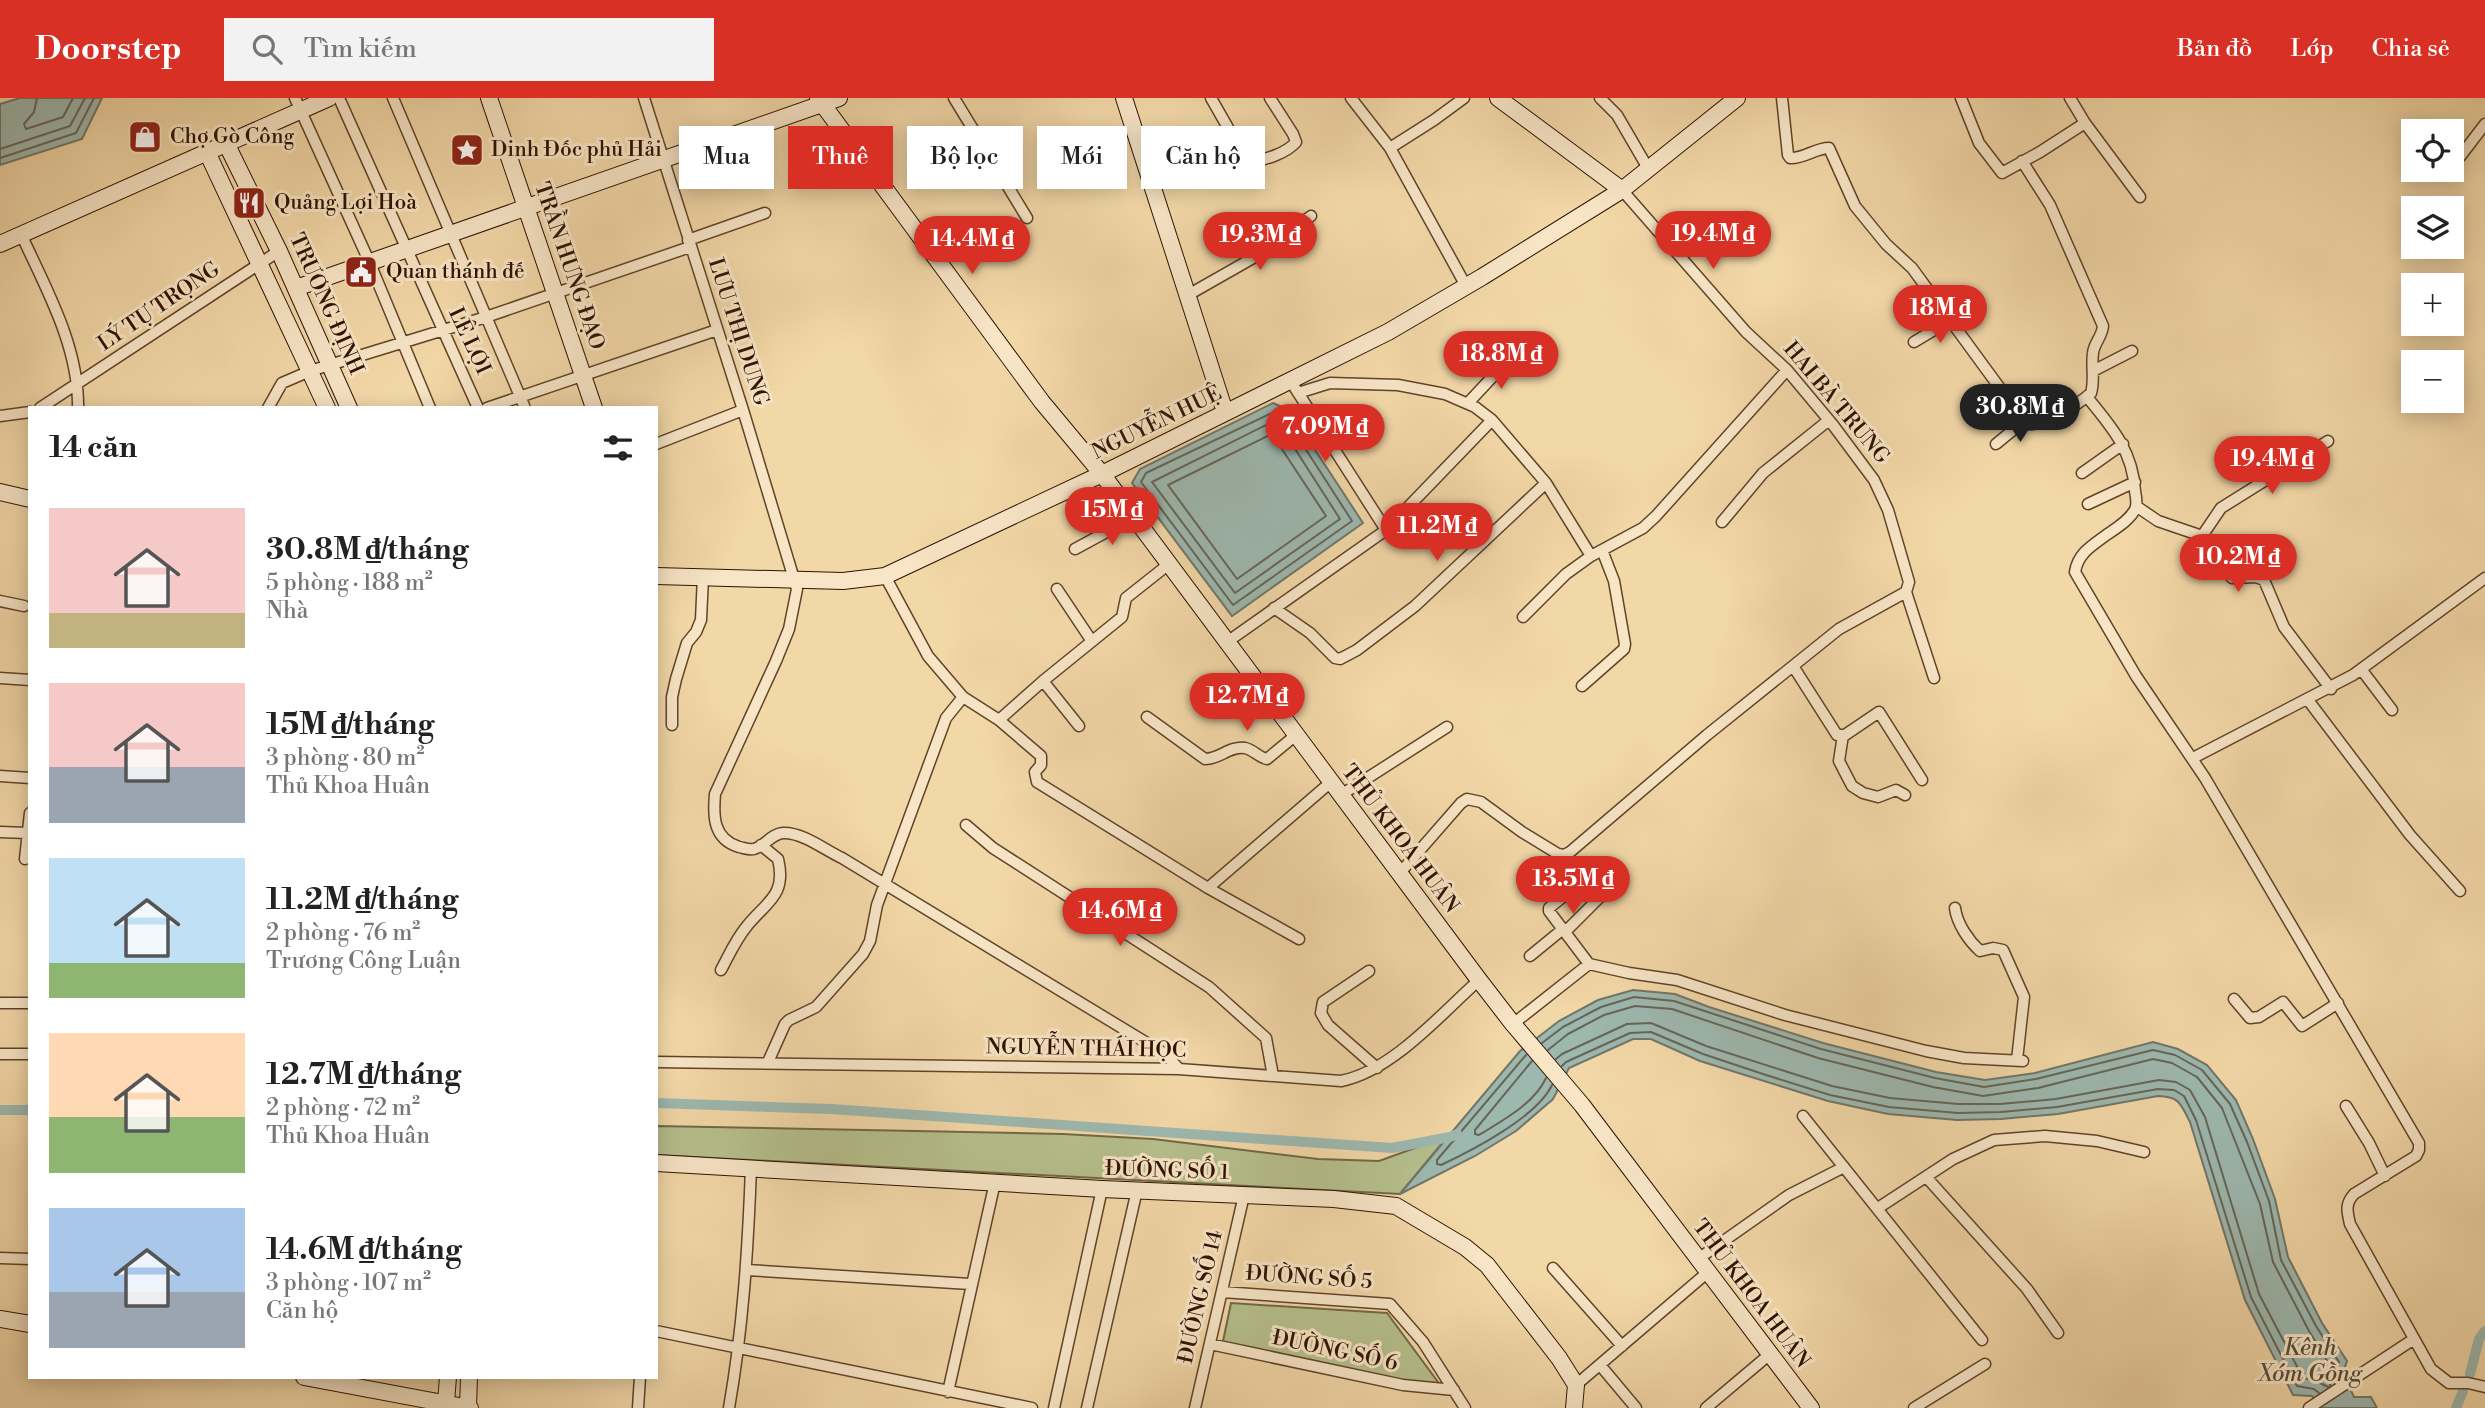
<!DOCTYPE html>
<html lang="vi">
<meta charset="utf-8">
<style>
:root{--surface:#fff;--page:#f2f2f2;--text:#222;--muted:#767676;--accent:#d93025}
body{margin:0;font-family:"Libre Bodoni",serif;background:var(--page);color:var(--text);height:100vh;display:flex;flex-direction:column;font-size:26px;white-space:nowrap}
*{box-sizing:border-box;margin:0}
p{font-size:23px;color:var(--muted)}
.icon{flex:none;width:38px;height:38px;fill:none;stroke:currentColor;stroke-width:2;stroke-linecap:round;stroke-linejoin:round}
.map{position:relative;flex:1;overflow:hidden}
.sheet{position:absolute;left:28px;top:308px;width:630px;height:973px;display:flex;flex-direction:column;background:var(--surface);border-radius:0px;box-shadow:0 4px 18px #0003}
.sheet>*{flex:none}
.guide{position:absolute;left:679px;top:28px;width:665px;height:63px;display:flex;gap:14px}
.buttons{position:absolute;left:2401px;top:21px;display:grid;gap:14px}
.buttons a{display:grid;place-items:center;width:63px;height:63px;border-radius:0px;background:var(--surface);box-shadow:0 4px 18px #0003;font-size:35px}
.price{position:absolute;translate:-50% -60px;padding:0 16px;border-radius:24px;background:var(--accent);color:#fff;font-size:23px;line-height:46px;filter:drop-shadow(0 2px 4px #0008)}
.price::after{content:'';position:absolute;left:50%;top:42px;width:21px;height:16px;margin-left:-10px;background:inherit;clip-path:polygon(0 0,100% 0,50% 100%)}
.price.on{background:#222;color:#fff}
ul{padding:0;list-style:none}
li{display:flex;align-items:center;gap:21px;height:175px;padding:0 21px}
li span{display:grid;place-items:center;flex:none;width:196px;height:140px;border-radius:0px;color:#555}
li>.icon{margin-inline-start:auto}
span .icon{width:84px;height:84px;fill:#fffc;stroke-width:1}
li b{font-size:30px}
h2{display:flex;justify-content:space-between;align-items:center;height:84px;padding:0 21px;font-size:30px}
.chip{padding:0 24px;border-radius:0px;background:var(--surface);box-shadow:0 4px 18px #0003;font-size:24px;line-height:63px}
.chip.on{background:var(--accent);color:#fff}
header{display:flex;align-items:center;gap:42px;box-sizing:border-box;height:98px;padding:0 35px;background:var(--accent);color:#fff}
header strong{font-size:33px}
nav{display:flex;gap:38px;margin-inline-start:auto;font-size:24px}
.search{width:490px;height:63px;background:var(--page);display:flex;align-items:center;gap:18px;box-sizing:border-box;padding:0 24px;border-radius:0px;color:var(--muted);font-size:26px}
.map>svg:first-child{display:block}
.green{fill:#b5bf8c;stroke:#726846;stroke-width:2}
.water{fill:#9db8af;stroke:#717669;stroke-width:2}
.lines{fill:none;stroke-linecap:round;stroke-linejoin:round}
.shore{stroke:#666558;stroke-width:2}
.canal{stroke:#9db8af;stroke-width:10}
.street-casing{stroke:#60432a;stroke-width:13}
.secondary-casing{stroke:#2f1200;stroke-width:18}
.street{stroke:#f7e5c6;stroke-width:10}
.secondary{stroke:#f7e5c6;stroke-width:16}
.labels{text-anchor:middle;dominant-baseline:central;stroke-width:6;stroke-linejoin:round;paint-order:stroke}
.poi-label{font-size:21px;fill:#2f1200;stroke:#f7e5c6;text-anchor:start}
.street-label{font-size:21px;fill:#2f1200;stroke:#f7e5c6}
.water-label{font-size:23px;font-style:italic;fill:#564c3d;stroke:#f7e5c6}
</style>
<header>
<strong>Doorstep</strong>
<div class="search"><svg class="icon" aria-label="search" viewBox="0 0 24 24"><circle cx="10" cy="10" r="6"/><path d="M15 15l6 6"/></svg>Tìm kiếm</div>
<nav><a>Bản đồ</a><a>Lớp</a><a>Chia sẻ</a></nav>
</header>
<div class="map">
<svg width="2485" height="1310" viewBox="0 0 2485 1310">
<rect width="100%" height="100%" fill="#f2d7a7"/>
<filter id="stains"><feTurbulence type="fractalNoise" baseFrequency=".00286" numOctaves="4"/><feColorMatrix values="0 0 0 0 .2 0 0 0 0 .09 0 0 0 0 .02 0 0 0 .5 -.17"/></filter>
<radialGradient id="worn" r=".72"><stop offset=".6" stop-color="#630" stop-opacity="0"/><stop offset="1" stop-color="#630" stop-opacity=".3"/></radialGradient>
<path class="green" d="M 656,1028 L 1063,1036 L 1153,1041 L 1318,1061 L 1379,1063 L 1448,1038 L 1400,1096 L 656,1057 Z
M 1231,1205 L 1387,1215 L 1438,1284 L 1437,1292 L 1222,1248 Z"/>
<path class="water" d="M 20,0 L 102,0 L 82,41 L 0,67 L 0,6 Z
M 1273,305 L 1289,312 L 1363,425 L 1232,518 L 1132,385 L 1140,371 Z
M 1633,892 L 1675,896 L 1709,909 L 1823,945 L 1936,974 L 1985,982 L 2035,975 L 2153,944 L 2178,951 L 2207,967 L 2236,1002 L 2253,1041 L 2275,1101 L 2288,1159 L 2322,1225 L 2347,1263 L 2343,1275 L 2354,1299 L 2371,1299 L 2377,1310 L 2321,1310 L 2312,1298 L 2293,1297 L 2245,1202 L 2190,1024 C 2180,1005 2180,999 2158,998 L 2058,1016 L 2001,1021 L 1957,1022 L 1888,1016 L 1828,1003 L 1700,963 L 1651,941 L 1633,941 L 1569,970 L 1553,1001 L 1516,1033 L 1475,1058 L 1400,1096 L 1520,953 L 1559,923 L 1598,902 Z"/>
<g class="lines">
<path class="shore" d="M 37,0 L 34,14 L 24,26 L 26,31 L 63,19 L 73,0
M 0,51 L 70,28 L 85,0
M 0,60 L 76,35 L 94,0
M 1274,314 L 1285,319 L 1352,423 L 1233,507 L 1141,384 L 1146,375 Z
M 1274,323 L 1279,326 L 1340,421 L 1235,495 L 1152,384 Z
M 1272,336 L 1326,418 L 1237,481 L 1168,387 Z
M 1542,945 L 1563,929 L 1601,909 L 1634,899 L 1674,903 L 1821,951 L 1935,980 L 1984,989 L 2036,981 L 2153,952 L 2175,957 L 2202,972 L 2230,1006 L 2247,1044 L 2269,1103 L 2281,1162 L 2316,1228 L 2339,1264 L 2337,1275 L 2339,1282
M 1548,952 L 1568,936 L 1604,917 L 1635,908 L 1672,911 L 1818,960 L 1933,989 L 1983,998 L 2038,990 L 2153,961 L 2172,965 L 2197,979 L 2222,1010 L 2260,1106 L 2273,1164 L 2309,1233 L 2329,1266 L 2330,1288
M 1526,957 L 1437,1062 L 1437,1066 L 1441,1067 C 1473,1052 1537,1019 1552,987
M 1556,961 L 1562,956 L 1627,926 L 1651,925 L 1706,948 L 1832,988 L 1890,1000 L 1958,1006 L 2000,1006 L 2056,1001 L 2159,982 L 2176,984 L 2190,992 L 2205,1019 L 2259,1196 L 2303,1280 L 2316,1283 L 2328,1289
M 1532,963 L 1475,1032 L 1475,1036 L 1479,1037 C 1503,1022 1534,1006 1546,980
M 1562,968 L 1566,964 L 1630,935 L 1651,934 L 1703,956 L 1766,977 L 1830,997 L 1889,1009 L 1958,1015 L 2001,1014 L 2057,1009 L 2158,991 L 2174,992 L 2184,998 L 2196,1022 L 2251,1199 L 2297,1288 L 2314,1291 L 2319,1295"/>
<path class="canal" d="M 656,1005 L 831,1011 L 1392,1050 L 1450,1039 L 1457,1036
M 0,1012 L 30,1012
M 2470,1276 L 2479,1241 L 2485,1233
M 2456,1310 L 2463,1293"/>
<defs>
<path id="street" d="M 295,0 L 369,163 L 430,310
M 339,0 L 478,310
M 393,0 L 525,310
M 644,0 L 743,312 L 797,491 L 789,531 L 776,563 L 715,696 C 713,718 713,741 739,749 C 744,750 749,752 754,751 C 765,748 771,736 783,735 C 802,734 825,752 842,760 L 1165,956 L 1179,971
M 954,0 L 1027,120
M 1211,0 L 1243,56 L 1251,64 C 1265,62 1287,55 1296,44 L 1293,36 L 1270,0
M 1351,0 L 1390,50 L 1466,188
M 1600,0 L 1617,17 L 1649,72
M 1782,0 L 1788,57 L 1790,60 C 1804,61 1815,50 1829,50 L 1855,108 L 1886,146 L 1912,170 L 2024,323 L 2026,326 C 2043,329 2079,306 2091,295 C 2095,282 2091,268 2093,255 C 2094,245 2102,239 2103,228 L 2050,107 L 2022,63
M 1961,0 L 1979,45 L 2002,75 L 2040,54 L 2085,25
M 2070,0 L 2085,25 L 2140,99
M 1390,50 L 1434,22 L 1464,0
M 2459,60 L 2485,26
M 1622,92 L 1746,234 L 1787,272 L 1833,327 L 1874,382 L 1888,412 L 1909,484 L 1906,494
M 21,136 C 46,191 79,248 78,310
M 688,142 L 765,115
M 1188,197 L 1253,160 L 1311,118
M 1914,244 L 1949,223
M 2093,273 L 2132,253
M 1295,290 L 1386,432
M 2087,299 C 2111,328 2133,353 2135,393 C 2136,398 2137,404 2136,409 C 2132,421 2115,431 2105,438 C 2090,449 2078,456 2075,474 L 2136,578 L 2205,680 L 2419,1045 L 2419,1052 L 2416,1058 L 2354,1096 C 2345,1106 2347,1113 2350,1126 L 2431,1271 L 2449,1285 L 2468,1285 L 2485,1289
M 1468,305 L 1511,259
M 40,310 L 279,153
M 268,310 L 282,285 L 310,273 L 486,219 L 690,149
M 487,310 L 717,232
M 0,318 L 30,314
M 1492,322 L 1546,385 L 1591,458 L 1566,476 L 1523,519
M 656,346 L 743,312
M 1996,346 L 2024,323
M 2082,375 L 2123,346
M 2088,406 L 2135,384
M 2136,408 L 2158,423 L 2202,438 C 2215,449 2220,468 2232,480 L 2256,479 L 2264,482 L 2284,529 L 2331,591
M 1722,424 L 1763,375 L 1829,322
M 2202,438 L 2221,410 L 2328,343
M 1075,451 L 1134,419
M 1591,458 L 1643,430 L 1656,418 L 1787,272
M 885,478 L 928,558 L 963,599
M 1057,491 L 1091,542
M 1906,494 L 1934,580
M 0,503 L 24,508
M 1274,510 L 1310,535 L 1335,560 L 1340,561 L 1357,552 L 1415,508 L 1546,385
M 1227,544 L 1386,432 L 1492,322 L 1475,309 L 1445,296 L 1398,287 L 1330,285 L 1298,295
M 1793,568 L 1837,637 L 1845,637 L 1879,614 L 1922,682
M 2361,571 L 2392,612
M 0,580 L 30,582
M 1043,583 L 1079,628
M 1582,588 L 1624,551 L 1625,546 L 1614,483 L 1602,452
M 2308,602 L 2410,737 L 2460,793
M 1147,619 L 1205,661 C 1220,661 1229,648 1245,650 C 1254,652 1258,659 1267,661 L 1296,637
M 999,622 L 1043,583 L 1122,519 L 1126,500 L 1169,466
M 672,627 L 672,599 L 676,581 L 687,545 L 696,534 L 701,522 L 703,478
M 1843,637 L 1839,663 L 1852,688 L 1863,695 L 1878,699 L 1896,692 L 1905,697
M 2193,660 L 2353,577 L 2485,480
M 0,678 L 30,680
M 1341,697 L 1447,629
M 966,727 L 993,750 L 1209,889 L 1266,940 L 1273,978
M 0,734 L 27,735
M 25,761 L 30,715
M 1593,775 L 1549,810 L 1549,813 L 1589,866 L 1629,875 L 1677,882 L 1785,917 L 1926,953 L 1964,960 L 2023,963
M 1399,776 L 1461,705 L 1467,701 L 1481,704 L 1522,734 L 1558,756 L 1564,757 L 1570,754 L 1707,637 L 1839,531 L 1906,494
M 1208,790 L 1331,684
M 1955,810 C 1957,826 1969,843 1980,853 L 1993,850 L 2003,852 L 2024,899 L 2017,962
M 1565,834 L 1611,788
M 1530,858 L 1563,831
M 721,872 C 729,857 736,841 747,828 C 766,804 787,798 778,761 L 761,747
M 1369,873 L 1323,904 L 1321,915 L 1328,927 L 1377,970
M 2234,901 L 2250,920 L 2259,919 L 2283,904 L 2302,928 L 2338,905
M 0,905 L 30,905
M 1513,926 L 1589,866
M 0,956 L 30,956
M 656,964 L 1179,971 L 1341,983 C 1392,973 1441,916 1479,882
M 768,964 L 785,926 L 789,922 L 816,909 L 863,856 L 870,843 L 877,807 L 946,620 L 963,599 L 999,622 L 1041,658 L 1041,667 L 1035,674 L 1037,684 L 1208,790 L 1299,841
M 2346,1008 L 2369,1045 L 2385,1078
M 1803,1018 L 1982,1242
M 1927,1080 L 2027,1191 L 2058,1235
M 1878,1110 L 1953,1061 L 1994,1042 L 2045,1038 L 2097,1043 L 2144,1054
M 0,1160 L 30,1161
M 1698,1161 L 1789,1097 L 1844,1069
M 1553,1170 L 1622,1248
M 747,1172 L 970,1186
M 1222,1194 L 1390,1206 L 1423,1244 L 1465,1310
M 656,1233 L 1032,1310
M 1210,1246 L 1403,1287 L 1454,1292
M 1600,1267 L 1636,1310
M 1576,1287 L 1708,1174
M 948,1294 L 995,1084
M 638,1310 L 640,1279
M 729,1310 C 743,1230 748,1151 751,1070
M 1054,1310 L 1102,1091
M 1087,1310 L 1137,1092
M 1195,1310 L 1244,1097
M 1706,1310 L 1770,1256
M 1914,1310 L 1985,1266
M 2309,1310 L 2414,1241"/>
<path id="secondary" d="M 489,0 L 594,310
M 818,0 L 1042,304 L 1102,376 L 1479,882 L 1513,926 L 1582,1007 L 1811,1310
M 1124,0 L 1225,314
M 1498,0 L 1622,92
M 226,45 L 279,153 L 349,310
M 207,54 L 327,310
M 0,146 L 329,0
M 296,190 L 839,0
M 0,394 L 30,401
M 656,478 L 843,483 L 885,478 L 1102,376 L 1388,234 L 1482,179 L 1622,92 L 1737,0
M 656,1065 L 1102,1091 L 1334,1101 L 1396,1108 L 1465,1149 L 1487,1167 L 1559,1260 L 1576,1287 L 1574,1310
M 0,1221 L 30,1226
M 304,1279 L 470,1310
M 446,1304 L 448,1279
M 468,1309 L 469,1279"/>
</defs>
<use href="#street" class="street-casing"/>
<use href="#secondary" class="secondary-casing"/>
<use href="#street" class="street"/>
<use href="#secondary" class="secondary"/>
</g>
<defs>
<symbol id="shop-square" viewBox="-11 -11 22 22"><rect x="-9" y="-9" width="18" height="18" rx="4" fill="#8f2418" stroke="#f7e5c6"/><path d="M-5-2.5h2.3a2.7 3.5 0 0 1 5.4 0H5L5.5 6h-11ZM-1.5-2.5h3a1.5 2.3 0 0 0-3 0Z" fill="#fff"/></symbol>
<symbol id="sight-square" viewBox="-11 -11 22 22"><rect x="-9" y="-9" width="18" height="18" rx="4" fill="#8f2418" stroke="#f7e5c6"/><path d="M0-6L1.8-2.2L6-1.7L2.9 1.2L3.7 5.4L0 3.3L-3.7 5.4L-2.9 1.2L-6-1.7L-1.8-2.2Z" fill="#fff"/></symbol>
<symbol id="restaurant-square" viewBox="-11 -11 22 22"><rect x="-9" y="-9" width="18" height="18" rx="4" fill="#8f2418" stroke="#f7e5c6"/><path d="M-5-6h1v4h1v-4h1v4h1v-4h1v5L-1.5 .5V6h-2V.5L-5-1ZM5-6V6H3V1.5H1.5Q1.5-4 5-6Z" fill="#fff"/></symbol>
<symbol id="civic-square" viewBox="-11 -11 22 22"><rect x="-9" y="-9" width="18" height="18" rx="4" fill="#8f2418" stroke="#f7e5c6"/><path d="M-.6-6.5H3V-4.5H.6V-3L4-1V1h2V6H-6V1h2V-1L-.6-3ZM-1.2 2.5V6h2.4V2.5Z" fill="#fff"/></symbol>
</defs>
<g fill-rule="evenodd">
<use href="#shop-square" x="126" y="20" width="38" height="38"/>
<use href="#sight-square" x="448" y="33" width="38" height="38"/>
<use href="#restaurant-square" x="230" y="86" width="38" height="38"/>
<use href="#civic-square" x="342" y="155" width="38" height="38"/>
</g>
<g class="labels">
<g class="poi-label">
<text x="170" y="39">Chợ Gò Công</text>
<text x="491" y="52">Dinh Đốc phủ Hải</text>
<text x="274" y="105">Quảng Lợi Hoà</text>
<text x="386" y="174">Quan thánh đế</text>
</g>
<g class="street-label">
<text transform="translate(569 168) rotate(71)">TRẦN HƯNG ĐẠO</text>
<text transform="translate(326 206) rotate(66)">TRƯƠNG ĐỊNH</text>
<text transform="translate(159 209) rotate(-34)">LÝ TỰ TRỌNG</text>
<text transform="translate(738 234) rotate(72)">LƯU THỊ DUNG</text>
<text transform="translate(469 243) rotate(65)">LÊ LỢI</text>
<text transform="translate(1836 305) rotate(50)">HAI BÀ TRƯNG</text>
<text transform="translate(1157 325) rotate(-26)">NGUYỄN HUỆ</text>
<text transform="translate(1400 741) rotate(53)">THỦ KHOA HUÂN</text>
<text transform="translate(1086 951) rotate(1)">NGUYỄN THÁI HỌC</text>
<text transform="translate(1167 1073) rotate(2)">ĐƯỜNG SỐ 1</text>
<text transform="translate(1309 1180) rotate(4)">ĐƯỜNG SỐ 5</text>
<text transform="translate(1751 1196) rotate(53)">THỦ KHOA HUÂN</text>
<text transform="translate(1201 1199) rotate(-77)">ĐƯỜNG SỐ 14</text>
<text transform="translate(1335 1253) rotate(12)">ĐƯỜNG SỐ 6</text>
</g>
<g class="water-label">
<text x="2310" y="1250">Kênh<tspan x="2310" dy="26">Xóm Gồng</tspan></text>
</g>
</g>
<rect width="100%" height="100%" filter="url(#stains)"/>
<rect width="100%" height="100%" fill="url(#worn)"/>
</svg>
<div class="buttons">
<a><svg class="icon" aria-label="locate" viewBox="0 0 24 24"><circle cx="12" cy="12" r="6"/><path d="M12 2v4M12 18v4M2 12h4M18 12h4"/></svg></a>
<a><svg class="icon" aria-label="layers" viewBox="0 0 24 24"><path d="M12 4l9 5-9 5-9-5zM3 14l9 5 9-5"/></svg></a>
<a>+</a>
<a>−</a>
</div>
<b class="price" style="left:1713px;top:173px">19.4M ₫</b>
<b class="price" style="left:1260px;top:174px">19.3M ₫</b>
<b class="price" style="left:972px;top:178px">14.4M ₫</b>
<b class="price" style="left:1940px;top:247px">18M ₫</b>
<b class="price" style="left:1501px;top:293px">18.8M ₫</b>
<b class="price on" style="left:2020px;top:346px">30.8M ₫</b>
<b class="price" style="left:1325px;top:366px">7.09M ₫</b>
<b class="price" style="left:2272px;top:398px">19.4M ₫</b>
<b class="price" style="left:1112px;top:449px">15M ₫</b>
<b class="price" style="left:1437px;top:465px">11.2M ₫</b>
<b class="price" style="left:2238px;top:496px">10.2M ₫</b>
<b class="price" style="left:1247px;top:635px">12.7M ₫</b>
<b class="price" style="left:1573px;top:818px">13.5M ₫</b>
<b class="price" style="left:1120px;top:850px">14.6M ₫</b>
<div class="guide">
<a class="chip">Mua</a>
<a class="chip on">Thuê</a>
<a class="chip">Bộ lọc</a>
<a class="chip">Mới</a>
<a class="chip">Căn hộ</a>
</div>
<section class="sheet">
<h2>14 căn<svg class="icon" aria-label="filters" viewBox="0 0 24 24"><path d="M4 7h16M4 17h16"/><circle cx="9" cy="7" r="2"/><circle cx="15" cy="17" r="2"/></svg></h2>
<ul>
<li><span style="background:linear-gradient(#f6c9c9 75%,#c2b280 0)"><svg class="icon" aria-label="home" viewBox="0 0 24 24"><path d="M3 11l9-7 9 7M6 9v11h12V9"/></svg></span><div><b>30.8M ₫/tháng</b><p>5 phòng · 188 m²</p><p>Nhà</p></div></li>
<li><span style="background:linear-gradient(#f6c9c9 60%,#9aa5b1 0)"><svg class="icon" aria-label="home" viewBox="0 0 24 24"><path d="M3 11l9-7 9 7M6 9v11h12V9"/></svg></span><div><b>15M ₫/tháng</b><p>3 phòng · 80 m²</p><p>Thủ Khoa Huân</p></div></li>
<li><span style="background:linear-gradient(#bfe0f5 75%,#8fb573 0)"><svg class="icon" aria-label="home" viewBox="0 0 24 24"><path d="M3 11l9-7 9 7M6 9v11h12V9"/></svg></span><div><b>11.2M ₫/tháng</b><p>2 phòng · 76 m²</p><p>Trương Công Luận</p></div></li>
<li><span style="background:linear-gradient(#ffd9b3 60%,#8fb573 0)"><svg class="icon" aria-label="home" viewBox="0 0 24 24"><path d="M3 11l9-7 9 7M6 9v11h12V9"/></svg></span><div><b>12.7M ₫/tháng</b><p>2 phòng · 72 m²</p><p>Thủ Khoa Huân</p></div></li>
<li><span style="background:linear-gradient(#a9c7e8 60%,#9aa5b1 0)"><svg class="icon" aria-label="home" viewBox="0 0 24 24"><path d="M3 11l9-7 9 7M6 9v11h12V9"/></svg></span><div><b>14.6M ₫/tháng</b><p>3 phòng · 107 m²</p><p>Căn hộ</p></div></li>
</ul>
</section>
</div>
